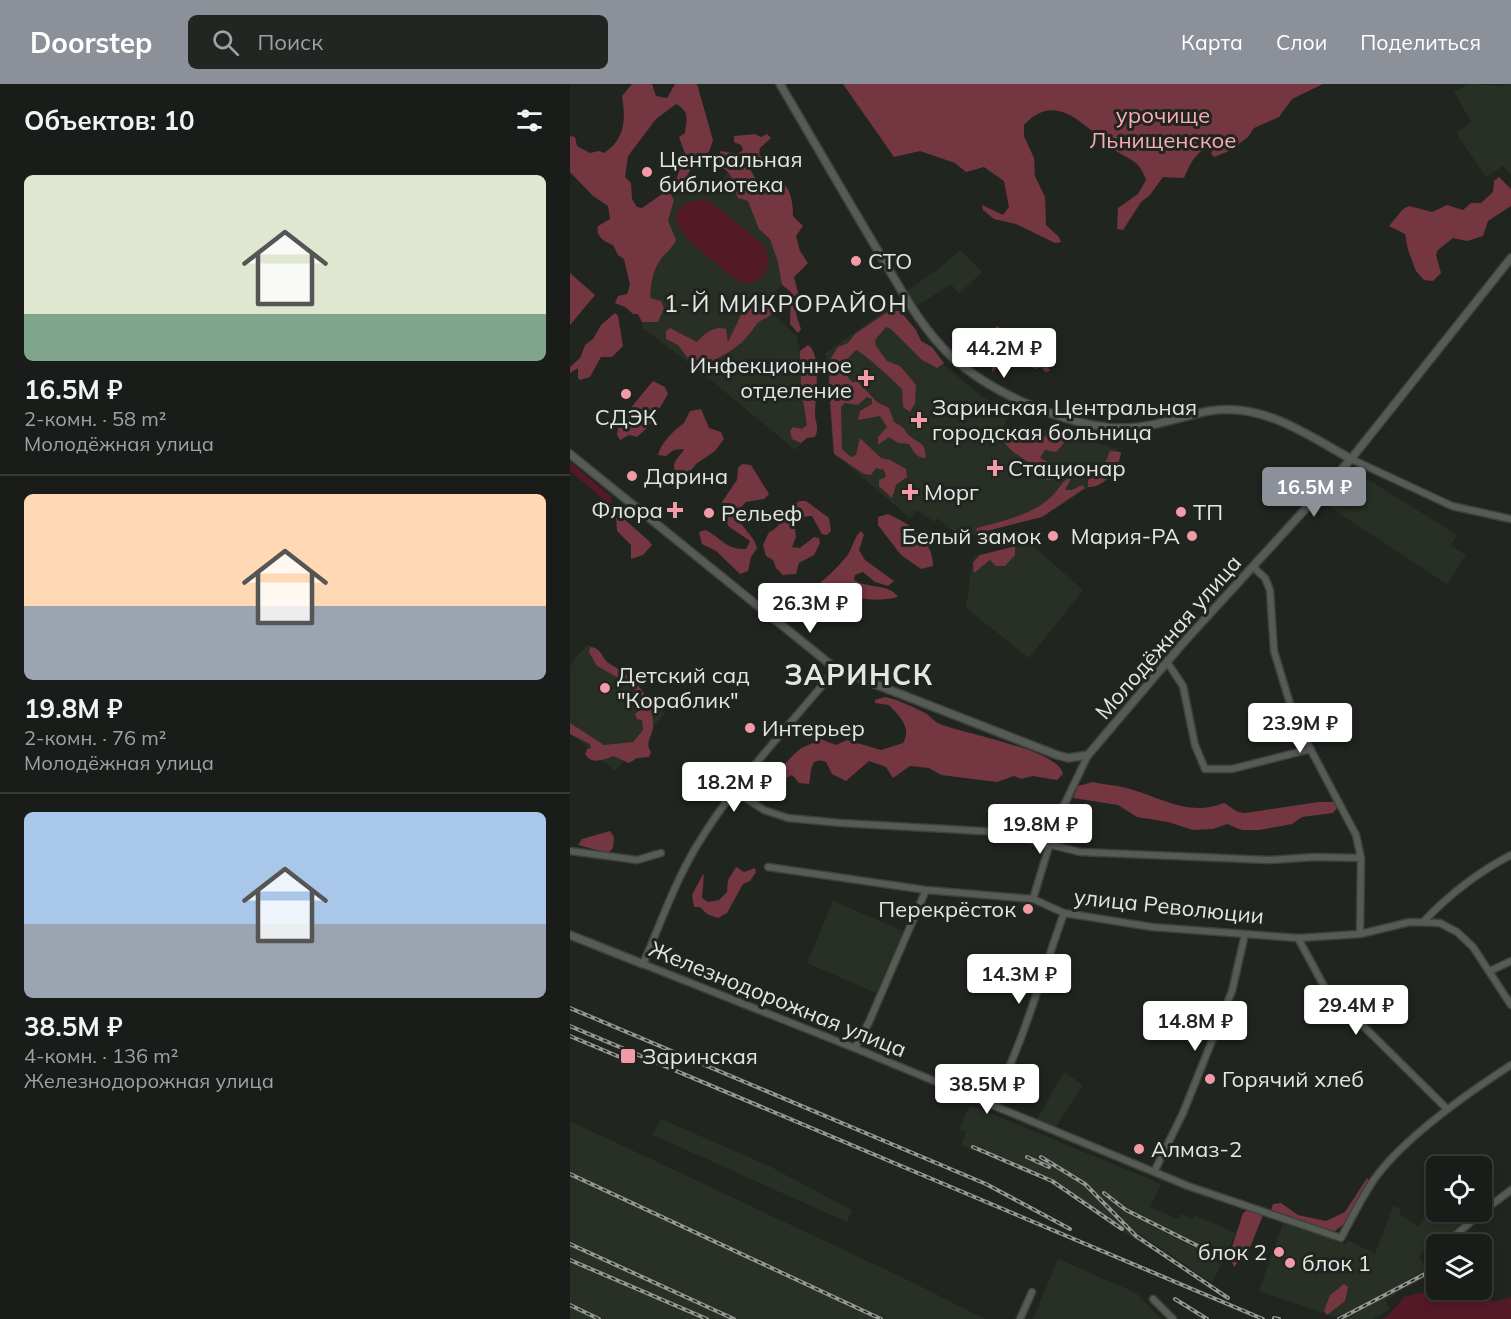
<!DOCTYPE html>
<html lang="ru">
<meta charset="utf-8">
<style>
:root{--surface:#191c18;--page:#222521;--text:#f1f3f6;--muted:#9fa1a2;--line:#373a37;--accent:#8c9099}
body{margin:0;font-family:Mulish,sans-serif;background:var(--page);color:var(--text);height:100vh;display:flex;flex-direction:column;font-size:22px;white-space:nowrap}
*{box-sizing:border-box;margin:0}
p{font-size:20px;color:var(--muted)}
.icon{flex:none;width:33px;height:33px;fill:none;stroke:currentColor;stroke-width:2;stroke-linecap:round;stroke-linejoin:round}
.map{position:relative;flex:1;overflow:hidden}
.side{display:flex;flex-direction:column;background:var(--surface);width:570px}
.side>*{flex:none}
.buttons{position:absolute;left:856px;top:1072px;display:grid;gap:12px}
.buttons a{display:grid;place-items:center;width:66px;height:66px;border-radius:9px;background:var(--surface);box-shadow:0 3px 9px #0003,0 0 0 2px var(--line);font-size:30px}
.price{position:absolute;translate:-50% -51px;padding:0 14px;border-radius:6px;background:#fff;color:#222;font-size:20px;line-height:39px;filter:drop-shadow(0 2px 3px #0008)}
.price::after{content:'';position:absolute;left:50%;top:36px;width:18px;height:14px;margin-left:-9px;background:inherit;clip-path:polygon(0 0,100% 0,50% 100%)}
.price.on{background:var(--accent);color:#fff}
ul{padding:0;list-style:none}
li{display:grid;align-content:center;gap:12px;height:318px;padding:0 24px}
li+li{border-top:2px solid var(--line)}
li span{display:grid;place-items:center;height:186px;border-radius:9px;color:#555}
li>.icon{margin-inline-start:auto}
span .icon{width:108px;height:108px;fill:#fffc;stroke-width:1}
li b{font-size:26px}
h2{display:flex;justify-content:space-between;align-items:center;height:72px;padding:0 24px;font-size:26px}
header{display:flex;align-items:center;gap:36px;box-sizing:border-box;height:84px;padding:0 30px;background:var(--accent);color:#fff}
header strong{font-size:28px}
nav{display:flex;gap:33px;margin-inline-start:auto;font-size:21px}
.search{width:420px;height:54px;background:var(--page);display:flex;align-items:center;gap:15px;box-sizing:border-box;padding:0 21px;border-radius:9px;color:var(--muted);font-size:22px}
main{display:flex;flex:1;min-height:0}
.map>svg:first-child{display:block}
.built{fill:#283026}
.green{fill:#531926}
.forest{fill:#743641}
.lines{fill:none;stroke-linecap:round;stroke-linejoin:round}
.minor-casing{stroke:#3e423d;stroke-width:9}
.tertiary-casing{stroke:#3e423d;stroke-width:10}
.minor{stroke:#565b55;stroke-width:6}
.tertiary{stroke:#565b55;stroke-width:7}
.rail-casing{stroke:#949793;stroke-width:4}
.rail{stroke:#212520;stroke-width:1.5;stroke-dasharray:4.5;stroke-linecap:butt}
.poi-dot{fill:#f39aa8;stroke:#212520;stroke-width:2}
.labels{text-anchor:middle;dominant-baseline:central;stroke-width:6;stroke-linejoin:round;paint-order:stroke}
.park-label{font-size:22px;fill:#fbabb6;stroke:#212520}
.poi-label{font-size:22px;fill:#e4e6e3;stroke:#212520;text-anchor:start}
.street-label{font-size:22px;fill:#e4e6e3;stroke:#212520}
.neighbourhood-label{font-size:24px;letter-spacing:1.5px;fill:#e4e6e3;stroke:#212520}
.district-label{font-size:28px;font-weight:bold;letter-spacing:1.5px;fill:#e4e6e3;stroke:#212520}
</style>
<header>
<strong>Doorstep</strong>
<div class="search"><svg class="icon" aria-label="search" viewBox="0 0 24 24"><circle cx="10" cy="10" r="6"/><path d="M15 15l6 6"/></svg>Поиск</div>
<nav><a>Карта</a><a>Слои</a><a>Поделиться</a></nav>
</header>
<main>
<section class="side">
<h2>Объектов: 10<svg class="icon" aria-label="filters" viewBox="0 0 24 24"><path d="M4 7h16M4 17h16"/><circle cx="9" cy="7" r="2"/><circle cx="15" cy="17" r="2"/></svg></h2>
<ul>
<li><span style="background:linear-gradient(#dfe7d0 75%,#7fa58c 0)"><svg class="icon" aria-label="home" viewBox="0 0 24 24"><path d="M3 11l9-7 9 7M6 9v11h12V9"/></svg></span><div><b>16.5M ₽</b><p>2-комн. · 58 m²</p><p>Молодёжная улица</p></div></li>
<li><span style="background:linear-gradient(#ffd9b3 60%,#9aa5b1 0)"><svg class="icon" aria-label="home" viewBox="0 0 24 24"><path d="M3 11l9-7 9 7M6 9v11h12V9"/></svg></span><div><b>19.8M ₽</b><p>2-комн. · 76 m²</p><p>Молодёжная улица</p></div></li>
<li><span style="background:linear-gradient(#a9c7e8 60%,#9aa5b1 0)"><svg class="icon" aria-label="home" viewBox="0 0 24 24"><path d="M3 11l9-7 9 7M6 9v11h12V9"/></svg></span><div><b>38.5M ₽</b><p>4-комн. · 136 m²</p><p>Железнодорожная улица</p></div></li>
</ul>
</section>
<div class="map">
<svg width="941" height="1235" viewBox="0 0 941 1235">
<rect width="100%" height="100%" fill="#212520"/>
<path class="built" d="M 899,0 L 933,2 L 941,0 L 941,91 L 933,82 L 916,93 L 886,49 L 901,38 L 884,7 Z
M 160,85 L 228,180 L 194,222 L 227,252 L 245,344 L 225,366 L 136,292 L 73,244 L 52,169 L 114,96 L 130,109 L 145,105 Z
M 390,166 L 412,188 L 389,210 L 381,200 L 347,222 L 337,207 L 371,183 Z
M 324,220 L 356,264 L 373,280 L 411,312 L 442,329 L 433,342 L 438,346 L 462,361 L 477,344 L 548,365 L 535,393 L 475,431 L 395,453 L 390,453 L 368,434 L 364,438 L 347,426 L 340,434 L 263,368 L 256,269 Z
M 781,385 L 887,451 L 880,461 L 896,471 L 877,500 L 753,419 L 771,393 L 775,395 Z
M 460,459 L 513,506 L 459,574 L 396,524 L 403,473 Z
M 18,560 L 96,628 L 45,687 L 0,648 L 0,581 Z
M 263,817 L 333,847 L 306,909 L 237,879 Z
M 494,988 L 513,1001 L 485,1044 L 467,1035 Z
M 400,1021 L 591,1100 L 580,1123 L 608,1135 L 611,1130 L 622,1135 L 624,1131 L 666,1149 L 642,1199 L 570,1150 L 566,1156 L 479,1098 L 391,1061 L 396,1048 L 389,1045 Z
M 91,1035 L 197,1081 L 282,1126 L 277,1138 L 83,1051 Z
M 0,1037 L 342,1198 L 415,1235 L 0,1235 Z
M 865,1118 L 867,1128 L 880,1128 L 889,1140 L 869,1161 L 861,1156 L 849,1173 L 861,1190 L 815,1216 L 820,1225 L 803,1235 L 772,1235 L 689,1207 L 713,1139 L 776,1160 L 778,1156 L 805,1170 L 823,1122 L 831,1125 L 829,1130 L 848,1143 Z
M 488,1175 L 566,1209 L 591,1235 L 463,1235 Z"/>
<path class="green" d="M 125,116 L 138,116 L 195,162 L 199,178 C 197,191 186,201 172,198 C 162,196 151,182 142,176 C 126,162 81,131 125,116 Z
M 0,378 L 42,413 L 40,421 L 0,387 Z
M 867,1196 L 867,1206 L 912,1204 L 923,1218 L 941,1213 L 941,1235 L 811,1235 L 817,1233 L 834,1213 L 854,1208 Z"/>
<path class="forest" d="M 62,0 L 82,0 L 86,12 L 97,14 L 105,0 L 127,0 L 143,56 L 139,68 L 126,75 L 117,92 L 118,104 L 109,105 L 105,98 L 110,85 L 118,78 L 109,53 L 115,49 C 116,36 121,28 106,20 L 86,35 L 58,72 L 55,93 L 61,99 L 62,115 L 67,123 L 72,124 L 95,108 L 100,109 L 104,116 L 98,137 L 106,156 C 102,165 96,168 91,175 C 82,187 81,200 80,214 L 91,217 L 94,224 L 88,238 L 72,238 L 68,230 L 63,230 L 55,223 L 45,219 L 48,212 L 57,210 L 60,201 L 54,175 L 48,171 L 43,161 C 34,158 25,152 28,142 L 40,135 L 38,122 L 23,112 L 0,88 L 0,52 L 5,53 L 7,62 L 20,69 L 29,67 L 34,69 C 55,56 56,35 52,12 Z
M 273,0 L 753,0 L 722,15 L 709,33 L 684,44 L 678,53 L 659,67 L 644,73 L 641,69 L 646,59 C 625,68 622,76 614,94 L 593,93 L 580,111 L 571,118 L 553,146 L 547,145 L 548,124 L 568,110 L 576,96 C 569,73 554,75 539,62 C 514,41 485,6 454,41 L 454,52 L 464,74 L 465,92 L 475,113 L 476,141 L 489,153 L 491,158 L 485,159 L 446,140 L 424,135 L 413,126 L 412,121 L 433,131 L 439,123 L 434,97 L 414,83 L 396,88 L 385,79 L 350,67 L 324,73 Z
M 185,50 L 191,53 L 197,50 L 201,54 L 190,64 L 189,71 L 200,78 L 208,77 L 210,85 L 195,85 L 185,80 L 178,82 L 188,99 L 201,101 L 210,96 C 221,104 223,119 223,132 L 233,142 L 226,152 L 230,167 L 238,179 L 224,193 L 230,216 L 226,230 L 231,245 L 228,249 L 220,240 L 221,208 L 212,201 L 208,178 L 200,155 L 189,145 L 178,117 L 168,114 C 163,101 164,89 151,83 L 147,73 L 151,67 L 167,70 L 173,66 L 171,61 L 164,58 L 164,52 Z
M 929,93 L 941,105 L 941,122 L 918,137 L 913,152 L 897,157 L 883,154 L 868,166 L 866,171 L 871,189 L 863,197 L 854,196 L 846,187 L 838,166 L 835,150 L 819,142 L 833,125 L 839,122 L 862,128 L 877,121 L 893,126 L 901,119 L 911,119 L 923,108 L 924,97 Z
M 0,189 L 25,211 L 0,241 Z
M 196,222 L 201,223 L 201,230 C 197,235 189,236 186,241 C 172,262 160,268 137,280 L 117,273 L 108,261 L 96,255 L 96,247 L 100,244 L 127,258 C 135,249 145,241 156,245 L 158,258 L 173,227 Z
M 319,227 L 330,227 L 346,246 L 351,257 L 362,263 L 374,279 L 367,284 L 352,276 L 321,245 L 316,243 L 305,256 L 306,262 L 317,277 L 330,282 L 346,301 L 345,319 L 340,328 L 333,323 L 332,305 C 325,298 293,268 286,266 L 272,280 L 275,289 L 282,298 L 288,298 L 307,318 L 319,324 L 324,338 C 338,345 333,347 341,353 C 352,362 354,356 356,374 C 346,374 344,368 339,360 L 328,359 L 319,353 L 308,361 L 308,353 L 317,343 L 310,332 L 288,336 L 290,327 L 302,320 L 302,315 L 297,313 L 288,321 L 275,319 L 271,323 L 272,365 L 281,373 L 286,371 L 290,354 L 311,374 L 320,376 L 336,385 L 337,393 L 326,401 L 322,414 L 309,402 L 309,396 L 316,393 L 314,386 L 306,384 L 301,391 L 294,390 L 264,370 L 259,301 L 261,274 L 268,263 L 278,259 L 285,250 Z
M 45,229 L 48,232 L 53,262 L 42,273 L 31,273 L 20,293 L 10,296 L 8,294 L 8,284 L 0,289 L 0,283 L 10,274 L 15,261 L 23,255 L 31,241 Z
M 426,242 L 440,248 L 447,258 L 455,258 L 476,278 L 480,287 L 475,288 L 471,283 L 466,285 L 437,276 L 422,288 L 420,260 Z
M 238,261 C 252,269 245,315 245,330 C 245,339 250,343 245,353 L 237,354 L 231,359 L 222,355 L 220,347 L 223,343 L 232,345 L 237,341 L 231,303 L 230,267 Z
M 83,297 L 95,303 L 98,310 L 79,342 L 67,353 L 59,351 L 50,356 L 47,351 L 49,338 Z
M 131,325 L 139,344 L 151,348 L 154,355 L 145,367 L 126,380 L 115,394 L 108,392 C 98,379 109,375 114,365 L 104,366 L 96,372 L 88,371 C 91,359 103,347 113,340 C 116,337 118,330 120,327 Z
M 438,349 L 445,351 L 450,358 L 487,350 L 494,359 L 486,368 L 475,366 L 470,374 L 482,380 L 493,380 L 496,385 L 490,394 L 477,396 C 465,377 441,373 432,354 Z
M 540,367 L 551,368 C 550,384 534,404 518,403 L 518,396 L 533,384 Z
M 172,380 L 181,381 L 199,410 L 194,415 L 176,418 L 166,428 C 169,443 184,450 187,464 L 181,473 L 178,487 L 170,490 L 146,467 L 132,460 L 129,448 L 136,446 C 152,455 157,466 176,465 L 180,457 L 158,442 L 152,418 L 167,396 L 168,384 Z
M 503,391 L 495,406 L 502,406 L 512,401 L 515,404 L 472,433 L 405,450 L 407,444 C 432,437 461,431 480,414 C 488,407 493,395 503,391 Z
M 230,417 L 236,417 L 259,434 L 261,447 L 257,451 L 252,450 L 242,432 L 231,433 L 224,438 L 226,453 L 222,463 L 230,464 L 244,453 L 249,454 L 250,459 L 244,471 L 229,479 L 226,490 L 213,491 L 206,484 L 203,476 L 196,472 L 193,461 L 199,448 C 214,443 215,423 230,417 Z
M 318,430 C 340,440 363,455 363,482 L 351,485 L 331,471 L 308,441 L 308,433 Z
M 46,432 L 54,435 L 79,457 L 82,461 L 73,471 L 61,475 L 61,461 L 47,447 Z
M 291,447 L 294,451 L 289,466 L 295,476 L 324,497 L 318,502 L 305,498 L 293,488 L 285,491 L 284,496 C 298,505 319,499 328,513 C 307,518 287,517 269,504 L 254,510 L 246,521 L 233,525 L 219,526 L 207,521 L 207,516 C 217,512 230,512 239,506 C 253,498 266,485 277,472 C 283,464 283,454 291,447 Z
M 442,463 L 445,463 L 445,471 L 435,482 L 426,482 L 420,476 L 404,489 L 403,479 L 410,471 Z
M 20,563 C 33,564 31,575 40,580 C 64,594 84,612 83,642 C 83,652 74,659 81,668 L 79,673 L 67,674 L 59,679 L 43,672 C 33,676 22,681 15,670 L 17,665 L 21,664 L 20,660 L 0,650 L 0,639 L 34,661 L 63,658 L 73,646 L 72,636 L 67,635 L 65,630 L 72,624 L 72,614 L 58,599 L 27,582 L 19,568 Z
M 315,613 C 329,616 341,622 353,628 C 359,630 362,636 368,639 C 391,650 489,665 493,690 L 487,696 L 463,692 L 451,695 L 444,692 L 427,698 L 371,691 L 359,684 L 340,682 L 323,694 L 316,683 L 299,677 L 276,697 L 262,690 L 256,678 C 238,671 242,690 239,700 L 229,699 L 222,691 L 212,696 L 201,708 L 196,707 C 196,700 221,672 229,666 C 232,663 244,659 250,655 L 266,661 L 277,656 L 311,666 L 333,659 C 342,643 330,633 319,621 L 305,619 L 305,616 Z
M 523,698 C 535,701 548,701 560,705 C 592,714 619,733 654,719 L 668,728 L 675,729 L 749,718 L 766,718 L 768,723 L 763,729 L 732,733 L 722,740 L 689,746 L 672,746 L 657,740 L 643,745 L 623,746 L 598,738 L 567,733 L 548,721 L 503,714 L 508,702 Z
M 40,747 L 44,753 L 43,764 L 38,769 L 8,761 L 12,755 Z
M 166,783 L 174,788 L 185,784 L 186,788 L 180,797 L 173,800 L 157,829 L 148,834 L 137,830 L 130,823 L 124,823 L 122,811 L 132,792 L 134,790 L 132,814 L 138,818 L 149,816 L 157,808 L 158,796 Z
M 797,1094 L 799,1097 L 779,1136 L 765,1147 L 741,1143 L 701,1127 L 703,1120 L 711,1119 L 728,1131 L 756,1137 L 775,1128 Z
M 679,1125 L 693,1131 L 679,1166 L 664,1183 L 659,1172 L 673,1129 Z
M 774,1200 L 778,1203 L 775,1217 L 757,1231 L 754,1227 L 760,1211 Z"/>
<g class="lines">
<defs>
<path id="minor" d="M 781,375 L 882,422 L 941,435
M 683,483 L 695,494 L 700,506 L 704,567 L 725,636 L 786,751 L 791,774 L 790,850
M 597,578 L 613,602 L 625,661 L 635,685 L 662,685 L 741,665
M 266,585 C 218,643 165,698 126,763 C 104,800 90,841 73,880 L 287,965 L 618,1102 L 771,1154 C 781,1135 791,1115 803,1097 C 832,1055 898,1009 941,981
M 165,707 L 194,726 L 218,734 L 271,739 L 429,748 L 510,768 L 699,776 L 745,773 L 791,774
M 0,767 L 67,776 L 91,769
M 198,783 L 356,806 L 463,815 L 494,829 L 582,843 L 728,854 L 790,850 L 840,838 L 870,839 L 887,848 L 903,863 L 941,921
M 463,815 L 487,736 L 518,671
M 854,837 C 880,810 908,788 941,771
M 728,854 L 755,904 L 877,1025
M 920,887 L 941,877
M 285,964 L 299,938 L 356,806
M 422,1020 C 453,960 471,893 494,829
M 584,1088 L 613,1029 L 662,907 L 675,850
M 912,1128 L 941,1106
M 874,1161 L 912,1128
M 583,1215 L 603,1235
M 450,1235 L 462,1208"/>
<path id="tertiary" d="M 210,0 C 244,58 277,115 311,172 C 332,207 351,244 381,272 C 420,309 500,344 554,344 C 583,344 611,332 639,327 C 692,318 736,350 781,375
M 0,370 L 266,585 L 487,671 L 498,674 L 518,671 L 613,559 L 781,375 L 941,174
M 0,851 L 73,880"/>
</defs>
<use href="#minor" class="minor-casing"/>
<use href="#tertiary" class="tertiary-casing"/>
<use href="#minor" class="minor"/>
<use href="#tertiary" class="tertiary"/>
<defs>
<path id="rail" d="M 0,924 L 416,1100 L 500,1145
M 0,942 L 693,1235
M 0,952 L 52,974
M 403,1063 L 482,1097 L 552,1145
M 457,1073 L 479,1083
M 471,1073 L 515,1100 L 566,1152 L 658,1214
M 0,1090 L 311,1235
M 534,1109 L 556,1126 L 638,1167
M 0,1160 L 164,1235
M 0,1176 L 137,1235
M 605,1215 L 637,1235
M 0,1221 L 29,1235
M 704,1234 L 709,1235
M 769,1235 L 857,1189"/>
</defs>
<use href="#rail" class="rail-casing"/>
<use href="#rail" class="rail"/>
</g>
<g class="poi-dot">
<circle cx="77" cy="88" r="6"/>
<circle cx="286" cy="177" r="6"/>
<path d="M293 285h6v6h6v6h-6v6h-6v-6h-6v-6h6z"/>
<circle cx="56" cy="310" r="6"/>
<path d="M346 327h6v6h6v6h-6v6h-6v-6h-6v-6h6z"/>
<path d="M422 375h6v6h6v6h-6v6h-6v-6h-6v-6h6z"/>
<circle cx="62" cy="392" r="6"/>
<path d="M337 399h6v6h6v6h-6v6h-6v-6h-6v-6h6z"/>
<path d="M102 417h6v6h6v6h-6v6h-6v-6h-6v-6h6z"/>
<circle cx="611" cy="428" r="6"/>
<circle cx="139" cy="429" r="6"/>
<circle cx="483" cy="452" r="6"/>
<circle cx="622" cy="452" r="6"/>
<circle cx="35" cy="604" r="6"/>
<circle cx="180" cy="644" r="6"/>
<circle cx="458" cy="825" r="6"/>
<rect x="50" y="964" width="16" height="16" rx="3"/>
<circle cx="640" cy="995" r="6"/>
<circle cx="569" cy="1065" r="6"/>
<circle cx="709" cy="1168" r="6"/>
<circle cx="720" cy="1179" r="6"/>
</g>
<g class="labels">
<g class="park-label">
<text x="593" y="31">урочище<tspan x="593" dy="25">Льнищенское</tspan></text>
</g>
<g class="poi-label">
<text x="89" y="75">Центральная<tspan x="89" dy="25">библиотека</tspan></text>
<text x="298" y="177">СТО</text>
<text x="282" y="281" text-anchor="end">Инфекционное<tspan x="282" dy="25">отделение</tspan></text>
<text x="362" y="323">Заринская Центральная<tspan x="362" dy="25">городская больница</tspan></text>
<text x="56" y="333" text-anchor="middle">СДЭК</text>
<text x="438" y="384">Стационар</text>
<text x="74" y="392">Дарина</text>
<text x="354" y="408">Морг</text>
<text x="93" y="426" text-anchor="end">Флора</text>
<text x="623" y="428">ТП</text>
<text x="151" y="429">Рельеф</text>
<text x="471" y="452" text-anchor="end">Белый замок</text>
<text x="610" y="452" text-anchor="end">Мария-РА</text>
<text x="47" y="591">Детский сад<tspan x="47" dy="25">"Кораблик"</tspan></text>
<text x="192" y="644">Интерьер</text>
<text x="446" y="825" text-anchor="end">Перекрёсток</text>
<text x="72" y="972">Заринская</text>
<text x="652" y="995">Горячий хлеб</text>
<text x="581" y="1065">Алмаз-2</text>
<text x="697" y="1168" text-anchor="end">блок 2</text>
<text x="732" y="1179">блок 1</text>
</g>
<g class="street-label">
<text transform="translate(598 553) rotate(-49)">Молодёжная улица</text>
<text transform="translate(599 822) rotate(6)">улица Революции</text>
<text transform="translate(208 915) rotate(22)">Железнодорожная улица</text>
</g>
<g class="neighbourhood-label">
<text x="216" y="219">1-Й МИКРОРАЙОН</text>
</g>
<g class="district-label">
<text x="289" y="590">ЗАРИНСК</text>
</g>
</g>
</svg>
<div class="buttons">
<a><svg class="icon" aria-label="locate" viewBox="0 0 24 24"><circle cx="12" cy="12" r="6"/><path d="M12 2v4M12 18v4M2 12h4M18 12h4"/></svg></a>
<a><svg class="icon" aria-label="layers" viewBox="0 0 24 24"><path d="M12 4l9 5-9 5-9-5zM3 14l9 5 9-5"/></svg></a>
</div>
<b class="price" style="left:434px;top:295px">44.2M ₽</b>
<b class="price on" style="left:744px;top:434px">16.5M ₽</b>
<b class="price" style="left:240px;top:550px">26.3M ₽</b>
<b class="price" style="left:730px;top:670px">23.9M ₽</b>
<b class="price" style="left:164px;top:729px">18.2M ₽</b>
<b class="price" style="left:470px;top:771px">19.8M ₽</b>
<b class="price" style="left:449px;top:921px">14.3M ₽</b>
<b class="price" style="left:786px;top:952px">29.4M ₽</b>
<b class="price" style="left:625px;top:968px">14.8M ₽</b>
<b class="price" style="left:417px;top:1031px">38.5M ₽</b>
</div>
</main>
